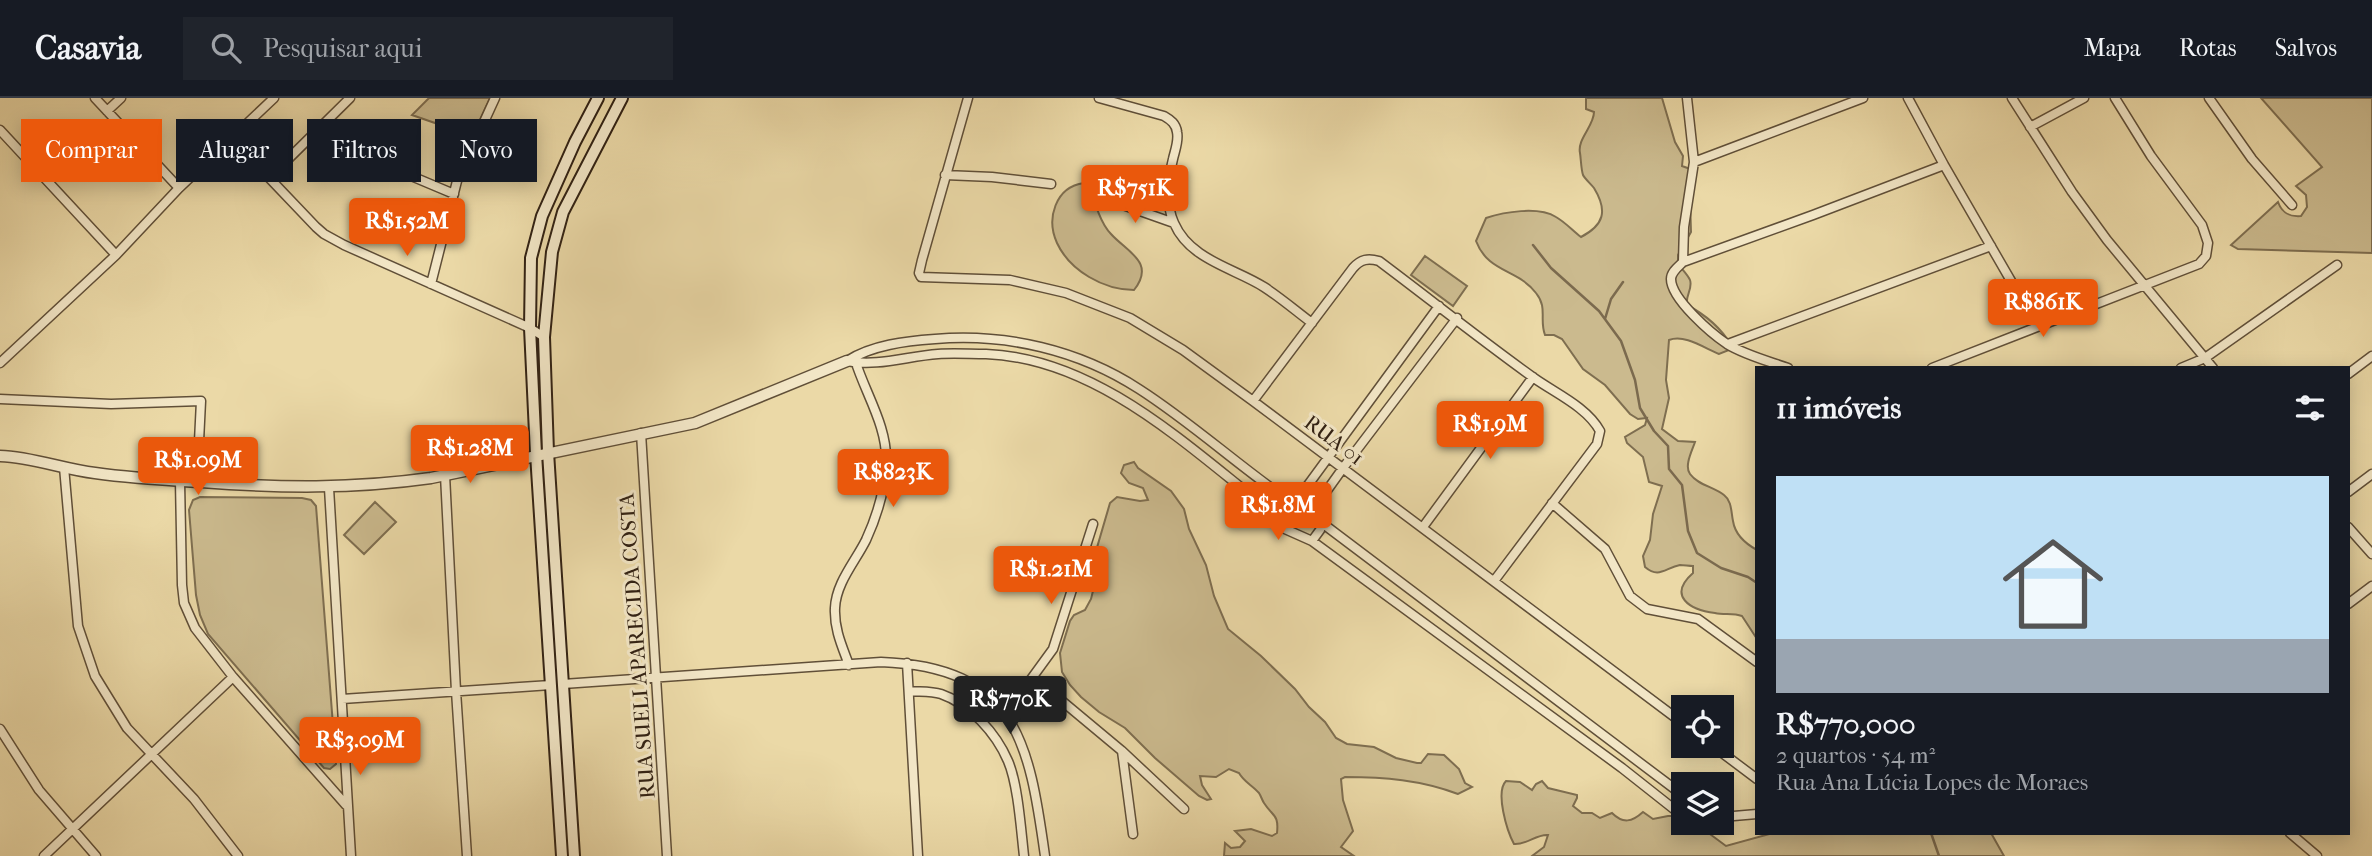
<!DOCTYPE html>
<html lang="pt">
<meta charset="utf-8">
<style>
:root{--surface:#171b24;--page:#20242c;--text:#f1f3f6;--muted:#9ea1a6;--line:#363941;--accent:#ea580c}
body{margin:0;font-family:"IM FELL French Canon",serif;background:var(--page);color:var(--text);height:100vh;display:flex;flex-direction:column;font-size:26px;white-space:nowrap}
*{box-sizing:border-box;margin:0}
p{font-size:23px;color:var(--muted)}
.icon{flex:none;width:38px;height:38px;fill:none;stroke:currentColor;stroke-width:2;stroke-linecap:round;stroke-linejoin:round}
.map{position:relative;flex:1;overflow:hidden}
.sheet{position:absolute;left:1755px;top:268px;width:595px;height:469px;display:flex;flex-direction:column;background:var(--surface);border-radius:0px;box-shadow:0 4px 18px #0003}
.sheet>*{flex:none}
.top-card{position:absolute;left:21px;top:21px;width:665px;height:63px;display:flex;gap:14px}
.buttons{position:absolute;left:1671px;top:597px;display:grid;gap:14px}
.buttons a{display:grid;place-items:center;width:63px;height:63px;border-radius:0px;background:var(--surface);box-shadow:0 4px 18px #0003;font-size:35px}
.price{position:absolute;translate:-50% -60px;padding:0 16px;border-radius:7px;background:var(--accent);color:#fff;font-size:23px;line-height:46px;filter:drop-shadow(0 2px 4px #0008)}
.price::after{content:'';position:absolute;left:50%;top:42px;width:21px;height:16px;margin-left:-10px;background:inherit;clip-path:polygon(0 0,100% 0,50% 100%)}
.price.active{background:#222;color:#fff}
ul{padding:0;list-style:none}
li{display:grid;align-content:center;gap:14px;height:371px;padding:0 21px}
li span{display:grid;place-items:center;height:217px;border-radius:0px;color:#555}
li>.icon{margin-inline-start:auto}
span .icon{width:126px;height:126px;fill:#fffc;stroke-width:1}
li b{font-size:30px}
h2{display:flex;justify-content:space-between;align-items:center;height:84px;padding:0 21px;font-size:30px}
.tag{padding:0 24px;border-radius:0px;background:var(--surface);box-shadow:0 4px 18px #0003;font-size:24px;line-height:63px}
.tag.active{background:var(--accent);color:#fff}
header{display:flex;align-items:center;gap:42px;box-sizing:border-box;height:98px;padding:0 35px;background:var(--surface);border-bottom:2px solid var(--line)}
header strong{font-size:33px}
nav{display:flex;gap:38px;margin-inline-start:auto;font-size:24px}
.search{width:490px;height:63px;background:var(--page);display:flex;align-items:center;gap:18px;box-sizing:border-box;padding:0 24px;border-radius:0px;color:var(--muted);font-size:26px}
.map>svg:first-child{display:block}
.green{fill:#cbba8e;stroke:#7e6e50;stroke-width:2}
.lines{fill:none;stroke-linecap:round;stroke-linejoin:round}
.stream{stroke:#7b6a4e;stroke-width:2.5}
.minor-casing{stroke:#604f38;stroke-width:11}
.tertiary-casing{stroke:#604f38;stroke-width:13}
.secondary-casing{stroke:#312113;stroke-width:14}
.minor{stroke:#f2e6c6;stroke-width:8}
.tertiary{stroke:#f2e6c6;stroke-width:10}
.secondary{stroke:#f2e6c6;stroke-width:10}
.labels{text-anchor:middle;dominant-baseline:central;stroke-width:6;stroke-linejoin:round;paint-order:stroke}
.street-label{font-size:21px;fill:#312113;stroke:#f2e6c6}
</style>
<header>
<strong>Casavia</strong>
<div class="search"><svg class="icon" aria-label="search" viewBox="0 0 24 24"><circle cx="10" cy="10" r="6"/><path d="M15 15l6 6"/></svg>Pesquisar aqui</div>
<nav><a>Mapa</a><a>Rotas</a><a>Salvos</a></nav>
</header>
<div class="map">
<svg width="2372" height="758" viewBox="0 0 2372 758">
<rect width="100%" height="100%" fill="#ebd9a7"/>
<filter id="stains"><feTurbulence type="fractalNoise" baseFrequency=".00286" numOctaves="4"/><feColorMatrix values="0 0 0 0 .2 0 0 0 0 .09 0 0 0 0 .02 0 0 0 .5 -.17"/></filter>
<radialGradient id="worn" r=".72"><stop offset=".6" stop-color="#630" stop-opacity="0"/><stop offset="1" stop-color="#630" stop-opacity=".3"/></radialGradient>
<path class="green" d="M 429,0 L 490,0 L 473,37 L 437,23 L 435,25 L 412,17 Z
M 1586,0 L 1662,0 L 1675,44 L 1683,58 L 1682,68 L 1693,72 L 1690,101 L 1691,134 L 1678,157 L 1678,166 C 1681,170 1688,177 1690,182 C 1693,191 1685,198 1687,207 C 1704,216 1721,230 1731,247 L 1729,252 L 1719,256 C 1704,250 1685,236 1669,242 L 1666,282 L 1669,300 L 1662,331 L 1678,343 L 1695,344 C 1692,353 1684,368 1690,376 C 1698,387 1714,389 1724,397 C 1732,403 1731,414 1733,423 C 1735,436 1746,446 1757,452 L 1757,541 L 1742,518 C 1733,515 1724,517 1715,515 C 1690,512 1667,498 1693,475 L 1693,468 C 1689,468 1684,467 1680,467 C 1665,470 1659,481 1645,469 L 1643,458 L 1650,442 L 1653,416 L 1662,388 L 1649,384 L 1643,359 L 1627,345 L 1625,339 L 1645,327 L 1647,320 L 1638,321 L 1630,316 L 1605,287 L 1583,271 L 1562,241 L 1554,237 L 1545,237 C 1539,221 1548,210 1536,195 C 1518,171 1488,175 1476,143 L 1486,120 C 1504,114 1538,108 1556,119 C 1565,124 1573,133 1581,139 C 1604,127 1608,113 1594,90 C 1591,86 1585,81 1583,77 C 1581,71 1581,61 1580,55 C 1577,41 1594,28 1594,14 L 1586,11 Z
M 2261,0 L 2372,0 L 2372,155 L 2238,151 L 2231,147 L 2278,104 C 2282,115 2289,119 2301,118 L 2307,109 L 2306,97 L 2296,88 L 2322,69 Z
M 1084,85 L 1093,92 C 1093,104 1102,127 1111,136 C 1127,154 1156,164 1134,192 C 1104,192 1070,173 1057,145 C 1046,121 1055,89 1084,85 Z
M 1425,158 L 1467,188 L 1453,208 L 1411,177 Z
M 1134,364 L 1138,370 L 1171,393 L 1184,411 L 1189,431 L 1206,467 L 1214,498 L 1228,531 L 1261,558 L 1295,591 L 1309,609 L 1325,624 L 1336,640 L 1347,646 L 1374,649 L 1396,660 L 1417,665 L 1421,665 L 1428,656 L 1444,657 L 1459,671 L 1465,685 L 1472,689 L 1458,696 C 1421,682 1384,679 1345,679 L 1341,681 L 1343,702 L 1353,733 L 1341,749 L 1354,758 L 1224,758 L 1225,745 L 1231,750 L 1240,749 L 1245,743 L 1235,733 L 1251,731 L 1272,738 L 1277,735 C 1279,716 1273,719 1264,705 C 1262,702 1261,698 1259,695 C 1252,687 1244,684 1239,675 L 1229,671 L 1216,679 L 1200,678 L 1202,687 L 1211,701 L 1207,702 L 1199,698 L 1155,660 L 1125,630 L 1099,614 L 1081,599 L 1070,587 L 1062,574 L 1060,555 L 1070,523 L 1074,517 L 1085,512 L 1091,501 L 1095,485 L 1096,453 L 1110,405 L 1117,399 L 1140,403 L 1148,402 L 1143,390 L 1129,385 L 1121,375 L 1124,367 Z
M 200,399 L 302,400 L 311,402 L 316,408 L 336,666 L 330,671 L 324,670 L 208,536 L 200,517 L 196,497 L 189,412 L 193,402 Z
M 375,404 L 396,424 L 364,456 L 344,437 Z
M 1506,683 L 1520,684 L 1532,692 L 1536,686 L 1542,683 L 1548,690 L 1577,697 L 1577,700 L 1573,708 L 1582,715 L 1592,715 L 1600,720 L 1612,715 C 1623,726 1632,724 1643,714 L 1653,721 L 1668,718 L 1683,718 L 1684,724 L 1695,725 L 1726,748 L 1773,735 L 1991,735 L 2004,758 L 1532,758 L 1544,749 L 1548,737 C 1536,736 1527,747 1514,746 C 1507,733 1495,694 1506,683 Z"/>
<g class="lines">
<path class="stream" d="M 1533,147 L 1551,170 L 1599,213 L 1621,243 L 1635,282 L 1640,310 L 1654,333 L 1668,348 L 1669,371 L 1682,387 L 1688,433 L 1697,455 L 1721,470 L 1748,479 L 1757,485
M 1605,221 L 1611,201 L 1623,184
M 1931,735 L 1939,758"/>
<defs>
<path id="minor" d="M 95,0 L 179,90
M 968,0 L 922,162 L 919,175 L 921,179 L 1010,182 L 1066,195 L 1130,220 L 1183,252 L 1253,303 L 1684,626
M 1099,0 L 1164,18 C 1171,22 1176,26 1177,34 C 1179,43 1175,52 1173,61 C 1168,81 1165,105 1174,125 C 1190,162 1234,170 1264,189 C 1281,200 1296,213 1312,225
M 1687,0 L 1694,64 L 1684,129 L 1683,164 C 1678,169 1671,174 1671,181 C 1671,201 1712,236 1727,246 C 1745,257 1768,263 1788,270
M 1908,0 L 1944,67 L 2037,228
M 2012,0 L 2072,94 L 2107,142 L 2213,270
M 2209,0 L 2252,61 L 2292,107
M 107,13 L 121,0
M 2030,29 L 2084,0
M 0,32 L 116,157
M 232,41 L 316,129 L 324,136 L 344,147 L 530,230 L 544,239
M 366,59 L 454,96
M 1694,64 L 1863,0
M 945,77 L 992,79 L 1051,86
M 269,80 L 350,0
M 1106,101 L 1174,125
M 1683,164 L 1813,117 L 1944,67
M 431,186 L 457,83 L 495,0
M 1728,246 L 1991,148
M 847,263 C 872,247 906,243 935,241 C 1006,235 1079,252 1139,291 C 1189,323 1233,363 1281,397 C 1300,400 1311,409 1322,425 L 1684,698
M 847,263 C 877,269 908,258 938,256 C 953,255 970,256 986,256 C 1096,260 1186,347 1268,411 L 1285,431 L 1312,443 L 1622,670 L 1684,719
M 0,265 L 116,157 L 179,90 L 274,0
M 1932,270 L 2199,166 L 2206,158 L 2208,145 L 2202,127 L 2151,58 L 2115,0
M 2181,270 L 2205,260 L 2337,167
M 2348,276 L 2372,258
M 0,301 L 111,306 L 201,303 L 197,384
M 1253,303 L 1353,170 C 1361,161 1368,160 1379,163 C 1431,202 1481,242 1534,280 C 1555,295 1587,309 1600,333 L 1597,346 L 1494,483
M 641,335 L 667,758
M 64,369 L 78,528 L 95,578 L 127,630 L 194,701 L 238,758
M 445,377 L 456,593 L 467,758
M 180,383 L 182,487 L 184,505 L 195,530 L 233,579 L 346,707
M 329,390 L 351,758
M 2348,394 L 2372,376
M 1296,400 L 1308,387 L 1439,208
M 1552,405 L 1605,451 L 1630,498 L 1647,511 L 1698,521 L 1757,564
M 1268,411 L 1275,400 L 1281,397
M 1315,415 L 1323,398 L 1343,370 L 1457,220
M 1423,429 L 1533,279
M 2348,429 L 2372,456
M 1312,443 L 1320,432 L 1322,425
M 2348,506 L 2372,488
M 907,565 L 918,758
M 849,567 C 842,548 834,531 835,510 C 836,485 855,464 866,442 C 877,418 885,392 886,365 C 888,329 865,295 855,262
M 563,586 L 881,564 C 1016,569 1029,643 1045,758
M 909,593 C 919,594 931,593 941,596 C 970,606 996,635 1008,663 C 1018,686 1021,732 1024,758
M 1021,595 L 1053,551 L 1093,426
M 342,601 L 551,587
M 1005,613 L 1011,599 C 1028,594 1039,591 1056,598 L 1122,653 L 1184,711
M 0,631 L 39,692 L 96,758
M 1713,648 L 1757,681
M 1122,653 L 1133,736
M 1722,719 L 1757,716
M 1690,724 L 1694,729 L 1701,731 L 1710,724
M 2290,735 L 2317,758
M 44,758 L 233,579"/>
<path id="tertiary" d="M 0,358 C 32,359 63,371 95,375 C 130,380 166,382 201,384 C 280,390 353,391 431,380 L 695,325 L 847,263"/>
<path id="secondary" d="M 562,758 L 536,356 L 530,230 L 531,160 L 542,118 L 575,44 L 598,0
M 574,758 L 548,354 L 544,239 L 552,154 L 563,114 L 622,0"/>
</defs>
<use href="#minor" class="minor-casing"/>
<use href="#tertiary" class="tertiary-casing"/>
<use href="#secondary" class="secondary-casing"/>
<use href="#minor" class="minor"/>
<use href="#tertiary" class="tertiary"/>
<use href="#secondary" class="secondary"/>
</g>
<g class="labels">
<g class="street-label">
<text transform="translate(1334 342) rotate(37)">RUA 01</text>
<text transform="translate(637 548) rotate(-94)">RUA SUELI APARECIDA COSTA</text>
</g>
</g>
<rect width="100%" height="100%" filter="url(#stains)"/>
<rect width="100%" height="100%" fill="url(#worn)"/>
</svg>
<div class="buttons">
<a><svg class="icon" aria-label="locate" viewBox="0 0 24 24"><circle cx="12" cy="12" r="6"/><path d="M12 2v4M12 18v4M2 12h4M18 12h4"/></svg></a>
<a><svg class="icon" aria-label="layers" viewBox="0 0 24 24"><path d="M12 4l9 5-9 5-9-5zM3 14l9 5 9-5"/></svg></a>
</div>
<b class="price" style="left:1135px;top:127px">R$751K</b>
<b class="price" style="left:407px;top:160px">R$1.52M</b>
<b class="price" style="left:2043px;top:241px">R$861K</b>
<b class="price" style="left:1490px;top:363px">R$1.9M</b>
<b class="price" style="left:470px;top:387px">R$1.28M</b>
<b class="price" style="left:198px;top:399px">R$1.09M</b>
<b class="price" style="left:893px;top:411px">R$823K</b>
<b class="price" style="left:1278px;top:444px">R$1.8M</b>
<b class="price" style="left:1051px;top:508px">R$1.21M</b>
<b class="price active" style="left:1010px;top:638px">R$770K</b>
<b class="price" style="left:360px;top:679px">R$3.09M</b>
<div class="top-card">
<a class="tag active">Comprar</a>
<a class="tag">Alugar</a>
<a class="tag">Filtros</a>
<a class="tag">Novo</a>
</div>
<section class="sheet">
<h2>11 imóveis<svg class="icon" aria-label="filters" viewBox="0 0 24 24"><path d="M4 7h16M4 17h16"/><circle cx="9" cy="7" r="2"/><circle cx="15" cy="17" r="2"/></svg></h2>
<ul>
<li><span style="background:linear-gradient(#bfe0f5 75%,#9aa5b1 0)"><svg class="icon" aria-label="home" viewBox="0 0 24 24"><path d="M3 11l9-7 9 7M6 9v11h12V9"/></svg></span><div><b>R$770,000</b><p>2 quartos · 54 m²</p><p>Rua Ana Lúcia Lopes de Moraes</p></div></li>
</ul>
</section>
</div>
